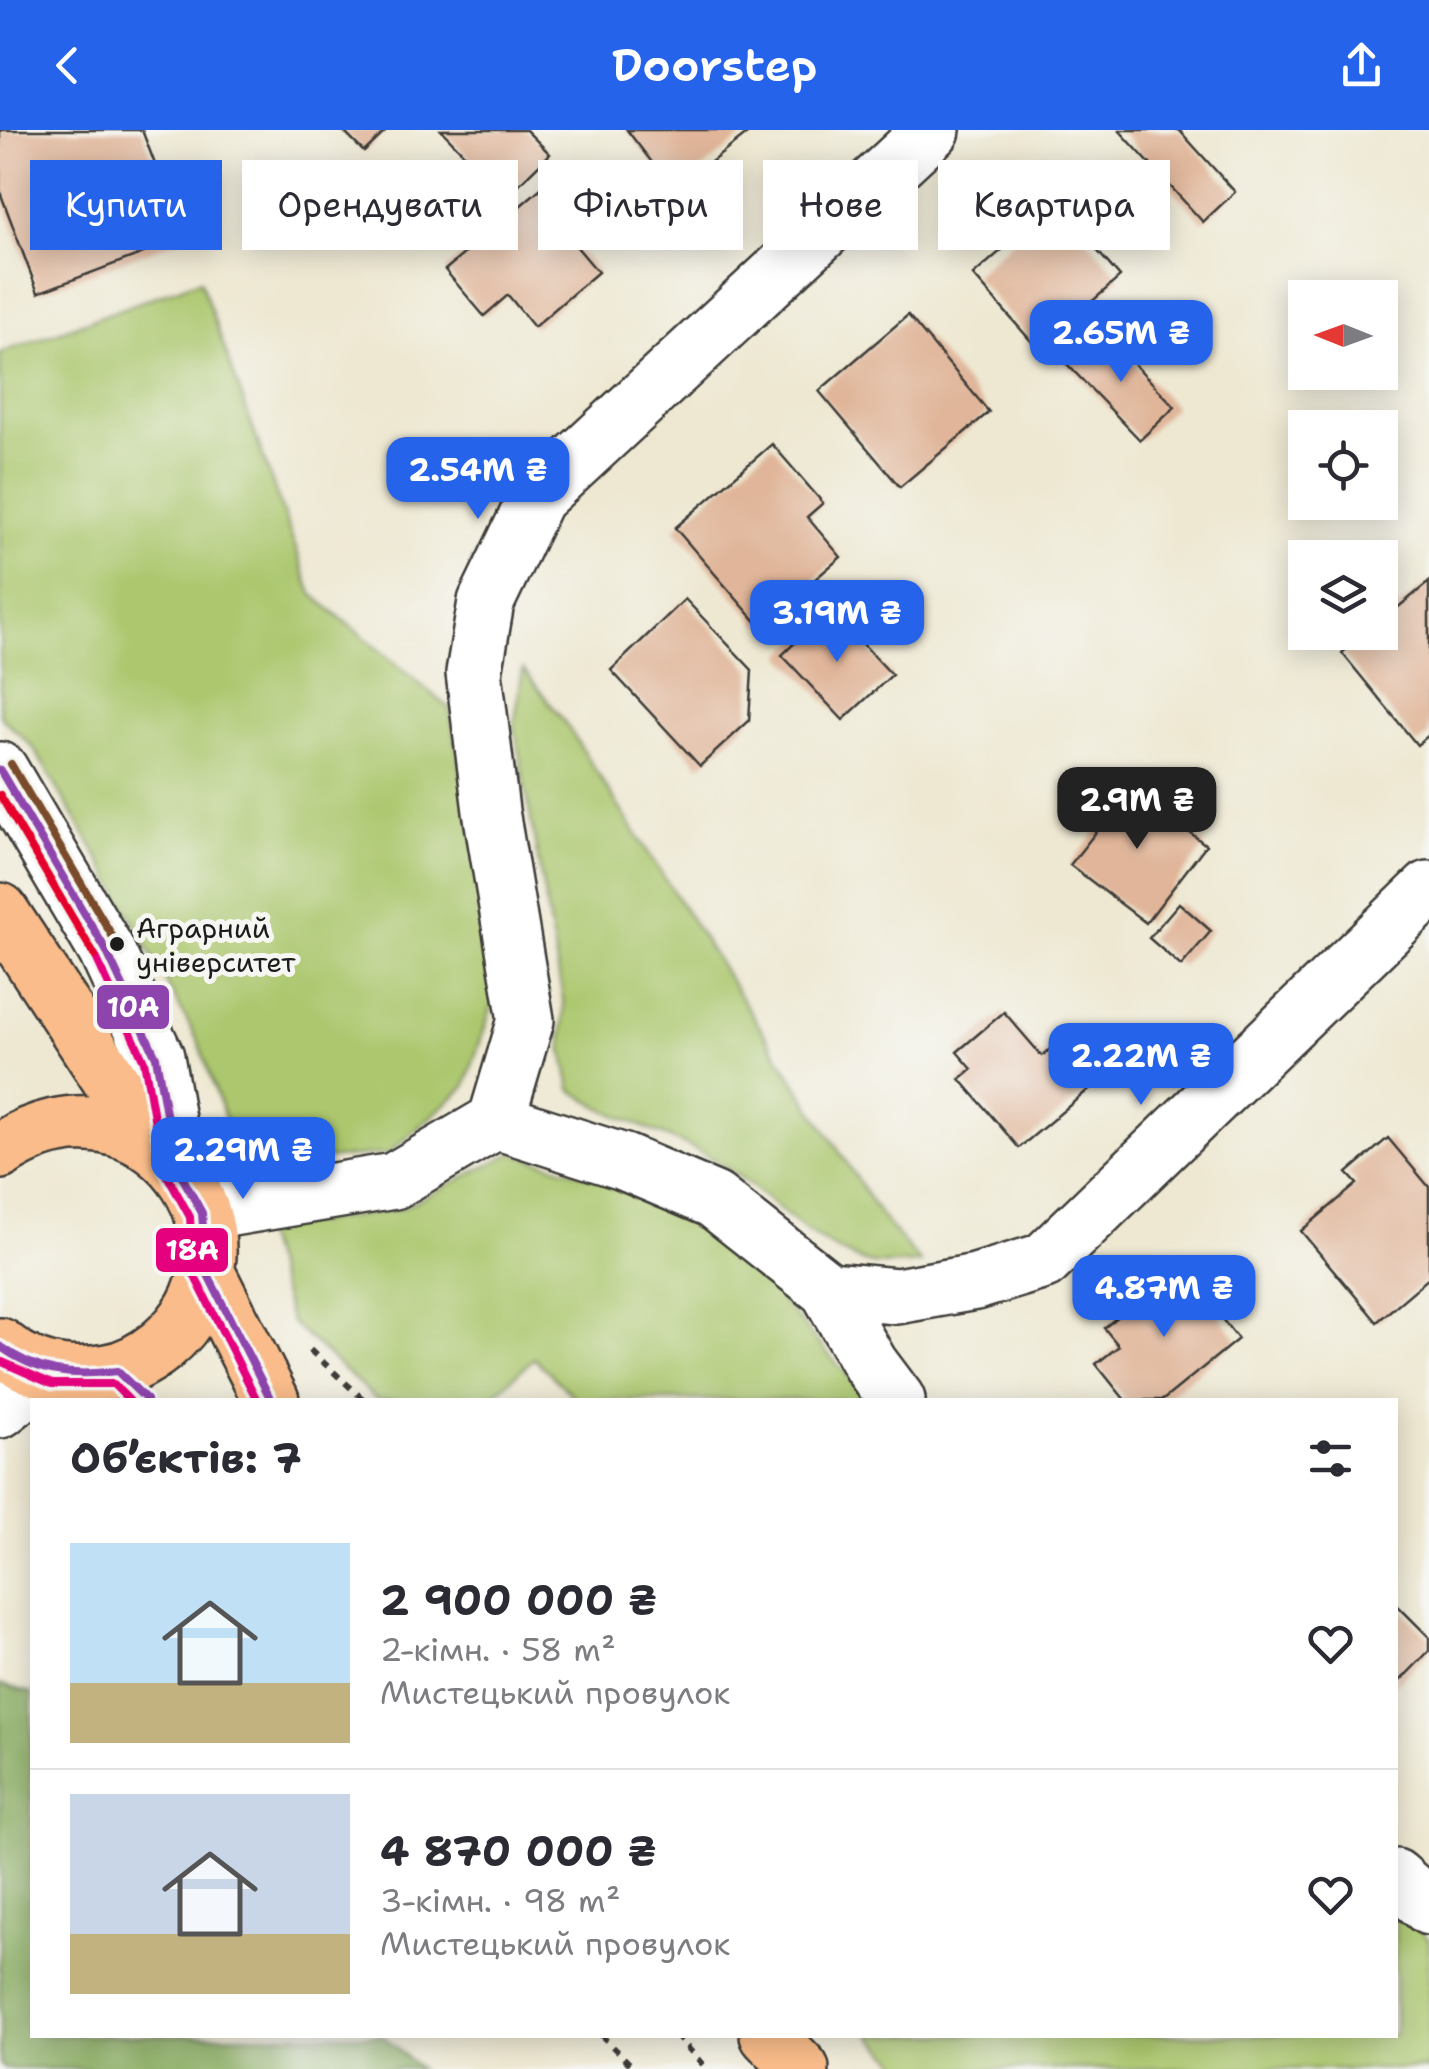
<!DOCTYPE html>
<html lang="uk">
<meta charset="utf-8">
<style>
:root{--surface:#fff;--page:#f7f7f7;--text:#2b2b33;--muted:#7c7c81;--line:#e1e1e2;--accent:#2563eb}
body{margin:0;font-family:"Shantell Sans",sans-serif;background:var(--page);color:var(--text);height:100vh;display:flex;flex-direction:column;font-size:38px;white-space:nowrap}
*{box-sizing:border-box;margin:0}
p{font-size:32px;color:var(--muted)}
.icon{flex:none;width:55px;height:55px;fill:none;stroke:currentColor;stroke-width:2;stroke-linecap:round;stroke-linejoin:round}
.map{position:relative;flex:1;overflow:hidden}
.drawer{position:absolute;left:30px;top:1268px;width:1368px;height:640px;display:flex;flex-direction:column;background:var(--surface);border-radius:0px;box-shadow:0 5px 25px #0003}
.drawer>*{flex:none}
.guide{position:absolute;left:30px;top:30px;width:1370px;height:90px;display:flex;gap:20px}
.needle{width:65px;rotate:271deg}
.tools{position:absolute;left:1288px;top:150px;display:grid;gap:20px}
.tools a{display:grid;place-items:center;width:110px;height:110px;border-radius:0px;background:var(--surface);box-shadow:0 5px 25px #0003;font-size:50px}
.price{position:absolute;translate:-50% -85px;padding:0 22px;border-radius:20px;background:var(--accent);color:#fff;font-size:32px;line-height:65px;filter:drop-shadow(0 2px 5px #0008)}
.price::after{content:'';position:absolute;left:50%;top:60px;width:30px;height:22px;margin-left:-15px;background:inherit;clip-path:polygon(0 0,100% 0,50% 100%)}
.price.current{background:#222;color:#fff}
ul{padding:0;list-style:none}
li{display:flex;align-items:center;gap:30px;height:250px;padding:0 40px}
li+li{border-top:2px solid var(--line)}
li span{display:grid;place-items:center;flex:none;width:280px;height:200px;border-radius:0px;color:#555}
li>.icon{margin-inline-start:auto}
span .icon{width:120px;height:120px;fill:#fffc;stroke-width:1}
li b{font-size:42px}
h2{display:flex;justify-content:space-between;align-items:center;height:120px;padding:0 40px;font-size:42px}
.tag{padding:0 35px;border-radius:0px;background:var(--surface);box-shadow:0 5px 25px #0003;font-size:35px;line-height:90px}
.tag.current{background:var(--accent);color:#fff}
header{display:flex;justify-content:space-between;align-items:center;height:130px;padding:0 40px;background:var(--accent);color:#fff;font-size:45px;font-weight:600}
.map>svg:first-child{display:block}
.green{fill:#acc76e;stroke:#647245;stroke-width:2.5}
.forest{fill:#89ac61;stroke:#52643e;stroke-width:2.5}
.building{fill:#e0b599}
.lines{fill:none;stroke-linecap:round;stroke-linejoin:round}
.minor-casing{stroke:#3c3b37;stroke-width:60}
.major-casing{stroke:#3c3b37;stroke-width:60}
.path{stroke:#3c3b37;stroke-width:6;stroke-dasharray:8 8;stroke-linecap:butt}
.minor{stroke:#fff;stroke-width:55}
.major{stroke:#f9bc8a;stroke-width:55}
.bus-1-casing{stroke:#f6f6f2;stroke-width:15}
.bus-2-casing{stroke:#f6f6f2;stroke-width:15}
.bus-3-casing{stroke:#f6f6f2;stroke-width:15}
.bus-4-casing{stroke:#f6f6f2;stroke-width:15}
.bus-1{stroke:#8e44ad;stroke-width:8}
.bus-2{stroke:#e5007d;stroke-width:8}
.bus-3{stroke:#e4002b;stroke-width:8}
.bus-4{stroke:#7a4b2a;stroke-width:8}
.bus-dot{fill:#1c1c1c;stroke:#f6f6f2;stroke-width:4}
.labels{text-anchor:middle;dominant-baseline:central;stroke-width:10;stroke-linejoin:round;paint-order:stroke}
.bus-label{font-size:28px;fill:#1c1c1c;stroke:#f6f6f2;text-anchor:start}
.line-badge{stroke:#f6f6f2;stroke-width:4}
.badge-label{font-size:28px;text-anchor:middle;font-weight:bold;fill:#fff}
</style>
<header><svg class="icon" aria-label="back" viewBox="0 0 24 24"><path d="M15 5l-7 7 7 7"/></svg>Doorstep<svg class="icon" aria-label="share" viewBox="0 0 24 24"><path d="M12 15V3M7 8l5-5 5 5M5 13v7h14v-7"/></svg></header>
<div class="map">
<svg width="1429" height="1939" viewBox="0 0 1429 1939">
<rect width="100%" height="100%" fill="#f6f6f2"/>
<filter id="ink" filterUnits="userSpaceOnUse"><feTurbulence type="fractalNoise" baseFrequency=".01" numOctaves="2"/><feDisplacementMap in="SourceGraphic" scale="20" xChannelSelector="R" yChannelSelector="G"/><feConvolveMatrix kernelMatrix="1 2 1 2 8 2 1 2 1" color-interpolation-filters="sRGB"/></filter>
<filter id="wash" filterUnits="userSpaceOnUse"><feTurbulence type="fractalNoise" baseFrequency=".0048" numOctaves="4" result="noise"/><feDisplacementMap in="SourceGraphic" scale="40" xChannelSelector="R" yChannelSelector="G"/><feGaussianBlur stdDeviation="2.25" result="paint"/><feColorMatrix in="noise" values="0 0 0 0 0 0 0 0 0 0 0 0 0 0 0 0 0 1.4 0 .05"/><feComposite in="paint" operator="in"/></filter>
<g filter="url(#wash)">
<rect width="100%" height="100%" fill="#eee8d2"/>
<path class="green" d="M 200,150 L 312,464 L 450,579 L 485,777 L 495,867 L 465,957 L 388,1024 L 241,1035 L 199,913 L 106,740 L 33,617 L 0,586 L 0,223 Z
M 523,539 L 564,591 L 880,1085 L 921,1133 C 905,1133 883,1137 868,1133 C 803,1113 761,1053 702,1023 C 657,1000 612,989 571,959 L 562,915 L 564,875 L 514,595 Z
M 512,1023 L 685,1074 L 758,1144 L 869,1270 L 577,1270 L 534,1228 L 488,1270 L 377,1270 L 291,1192 L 263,1101 L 400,1079 Z
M 1395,1779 L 1429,1809 L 1429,1939 L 905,1939 L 871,1905 L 1395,1905 Z"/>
<path class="forest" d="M 0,1554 L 32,1563 L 32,1905 L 382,1905 L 420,1939 L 4,1939 L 0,1934 Z"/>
<g id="blocks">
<path class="building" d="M 0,0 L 142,0 L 183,108 L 38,163 L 0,62 Z
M 342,0 L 387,0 L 364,22 Z
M 441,0 L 526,0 L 550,24 L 506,67 Z
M 627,0 L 752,0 L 674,61 Z
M 1119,0 L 1179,0 L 1235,62 L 1203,92 Z
M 1067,39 L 1111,90 L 1088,110 L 1120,147 L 1038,219 L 973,145 L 1042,85 L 1030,72 Z
M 547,53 L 586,98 L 571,110 L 598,142 L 534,197 L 508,165 L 484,186 L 445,140 Z
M 908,185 L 989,282 L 900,357 L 819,261 Z
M 1102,200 L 1175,277 L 1140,310 L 1067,234 Z
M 772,314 L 823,373 L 807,387 L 841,427 L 760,496 L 675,398 Z
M 1429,452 L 1429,605 L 1417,615 L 1342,523 L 1367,502 L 1380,502 L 1380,492 Z
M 685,469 L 752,540 L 749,591 L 700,636 L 611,540 Z
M 830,479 L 892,545 L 843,590 L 782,525 Z
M 1123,651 L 1206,715 L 1146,793 L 1070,735 L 1096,702 L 1088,696 Z
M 1179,773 L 1211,801 L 1181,836 L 1149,808 Z
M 1004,882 L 1042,926 L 1071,901 L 1107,944 L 1019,1018 L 960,949 L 972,939 L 957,922 Z
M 1388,1008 L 1429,1057 L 1429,1148 L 1377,1192 L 1301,1101 L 1357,1054 L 1347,1043 Z
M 1180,1136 L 1238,1209 L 1163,1270 L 1125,1270 L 1096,1234 L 1119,1216 L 1104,1198 Z
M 1395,1473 L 1429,1507 L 1429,1521 L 1395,1556 Z"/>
</g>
</g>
<g filter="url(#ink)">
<use href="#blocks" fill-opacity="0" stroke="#3c3b37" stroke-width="2.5"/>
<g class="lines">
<defs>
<path id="minor" d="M 0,640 L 106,820 L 156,927 L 175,1034
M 496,991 L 526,890 L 491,681 L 474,543 L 486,472 L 536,368 L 932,0
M 202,1083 L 394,1051 L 496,991 L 624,1032 L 714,1070 L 828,1160 L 870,1234 L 897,1270
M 828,1160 L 897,1166 L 976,1152 L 1044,1131 L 1429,759
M 0,1280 L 48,1242
M 1395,1747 L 1429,1777"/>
<path id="major" d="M 0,781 L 153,1015
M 0,1021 C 146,923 283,1114 161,1216 C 146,1228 127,1239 107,1242 C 68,1249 31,1242 0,1216
M 206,1141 L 271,1270
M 768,1905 L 801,1939"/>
</defs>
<use href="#minor" class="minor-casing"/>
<use href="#major" class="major-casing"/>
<path class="path" d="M 310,1220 L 364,1270
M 601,1905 L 635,1939
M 676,1905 L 707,1939"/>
<use href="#minor" class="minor"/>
<use href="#major" class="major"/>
<defs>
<path id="bus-1" d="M 0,640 L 106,820 L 156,927 L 175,1034 L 202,1083 L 206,1141 L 271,1270
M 0,1216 C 36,1243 73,1247 117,1241 L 147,1270"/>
<path id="bus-2" d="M 95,825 L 144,931 L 163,1038 L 190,1087 L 194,1145 L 257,1270
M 0,1231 L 52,1254 L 113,1254 L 129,1270"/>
<path id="bus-3" d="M 0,665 L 95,826"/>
<path id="bus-4" d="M 11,634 L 117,814"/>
</defs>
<use href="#bus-1" class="bus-1-casing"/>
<use href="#bus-2" class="bus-2-casing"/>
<use href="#bus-3" class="bus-3-casing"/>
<use href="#bus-4" class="bus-4-casing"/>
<use href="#bus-1" class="bus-1"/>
<use href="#bus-2" class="bus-2"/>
<use href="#bus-3" class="bus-3"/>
<use href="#bus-4" class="bus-4"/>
</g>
</g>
<circle class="bus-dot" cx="117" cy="814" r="9"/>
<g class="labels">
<g class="bus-label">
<text x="136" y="798">Аграрний<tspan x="136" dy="34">університет</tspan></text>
</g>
</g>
<g class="line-badge">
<rect x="95" y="853" width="76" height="48" rx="10" fill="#8e44ad"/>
<rect x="154" y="1096" width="76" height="48" rx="10" fill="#e5007d"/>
</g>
<g class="badge-label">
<text x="133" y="887">10А</text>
<text x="192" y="1130">18А</text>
</g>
</svg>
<div class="tools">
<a><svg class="needle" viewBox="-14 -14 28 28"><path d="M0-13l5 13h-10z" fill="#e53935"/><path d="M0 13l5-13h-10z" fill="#7c7c81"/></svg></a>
<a><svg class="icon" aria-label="locate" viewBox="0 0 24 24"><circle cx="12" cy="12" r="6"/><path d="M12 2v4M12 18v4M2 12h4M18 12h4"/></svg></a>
<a><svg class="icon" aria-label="layers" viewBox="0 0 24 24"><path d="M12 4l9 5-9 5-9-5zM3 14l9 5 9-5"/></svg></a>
</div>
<b class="price" style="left:1121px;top:255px">2.65M ₴</b>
<b class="price" style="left:478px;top:392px">2.54M ₴</b>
<b class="price" style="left:837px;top:535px">3.19M ₴</b>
<b class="price current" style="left:1137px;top:722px">2.9M ₴</b>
<b class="price" style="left:1141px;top:978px">2.22M ₴</b>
<b class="price" style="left:243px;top:1072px">2.29M ₴</b>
<b class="price" style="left:1164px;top:1210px">4.87M ₴</b>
<div class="guide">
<a class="tag current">Купити</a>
<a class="tag">Орендувати</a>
<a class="tag">Фільтри</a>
<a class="tag">Нове</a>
<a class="tag">Квартира</a>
</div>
<section class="drawer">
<h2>Об’єктів: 7<svg class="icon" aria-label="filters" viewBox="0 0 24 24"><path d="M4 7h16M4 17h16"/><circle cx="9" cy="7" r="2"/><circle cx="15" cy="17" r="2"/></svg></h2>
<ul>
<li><span style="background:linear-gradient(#bfe0f5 70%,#c2b280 0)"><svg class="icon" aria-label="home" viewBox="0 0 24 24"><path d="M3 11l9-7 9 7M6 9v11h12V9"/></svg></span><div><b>2 900 000 ₴</b><p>2-кімн. · 58 m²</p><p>Мистецький провулок</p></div><svg class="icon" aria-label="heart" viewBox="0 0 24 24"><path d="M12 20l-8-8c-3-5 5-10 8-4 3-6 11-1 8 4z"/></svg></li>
<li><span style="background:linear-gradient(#c9d6e8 70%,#c2b280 0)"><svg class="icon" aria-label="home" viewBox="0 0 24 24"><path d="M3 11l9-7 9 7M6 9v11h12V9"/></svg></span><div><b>4 870 000 ₴</b><p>3-кімн. · 98 m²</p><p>Мистецький провулок</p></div><svg class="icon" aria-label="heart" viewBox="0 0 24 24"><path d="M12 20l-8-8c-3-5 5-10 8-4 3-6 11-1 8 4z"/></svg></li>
</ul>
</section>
</div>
